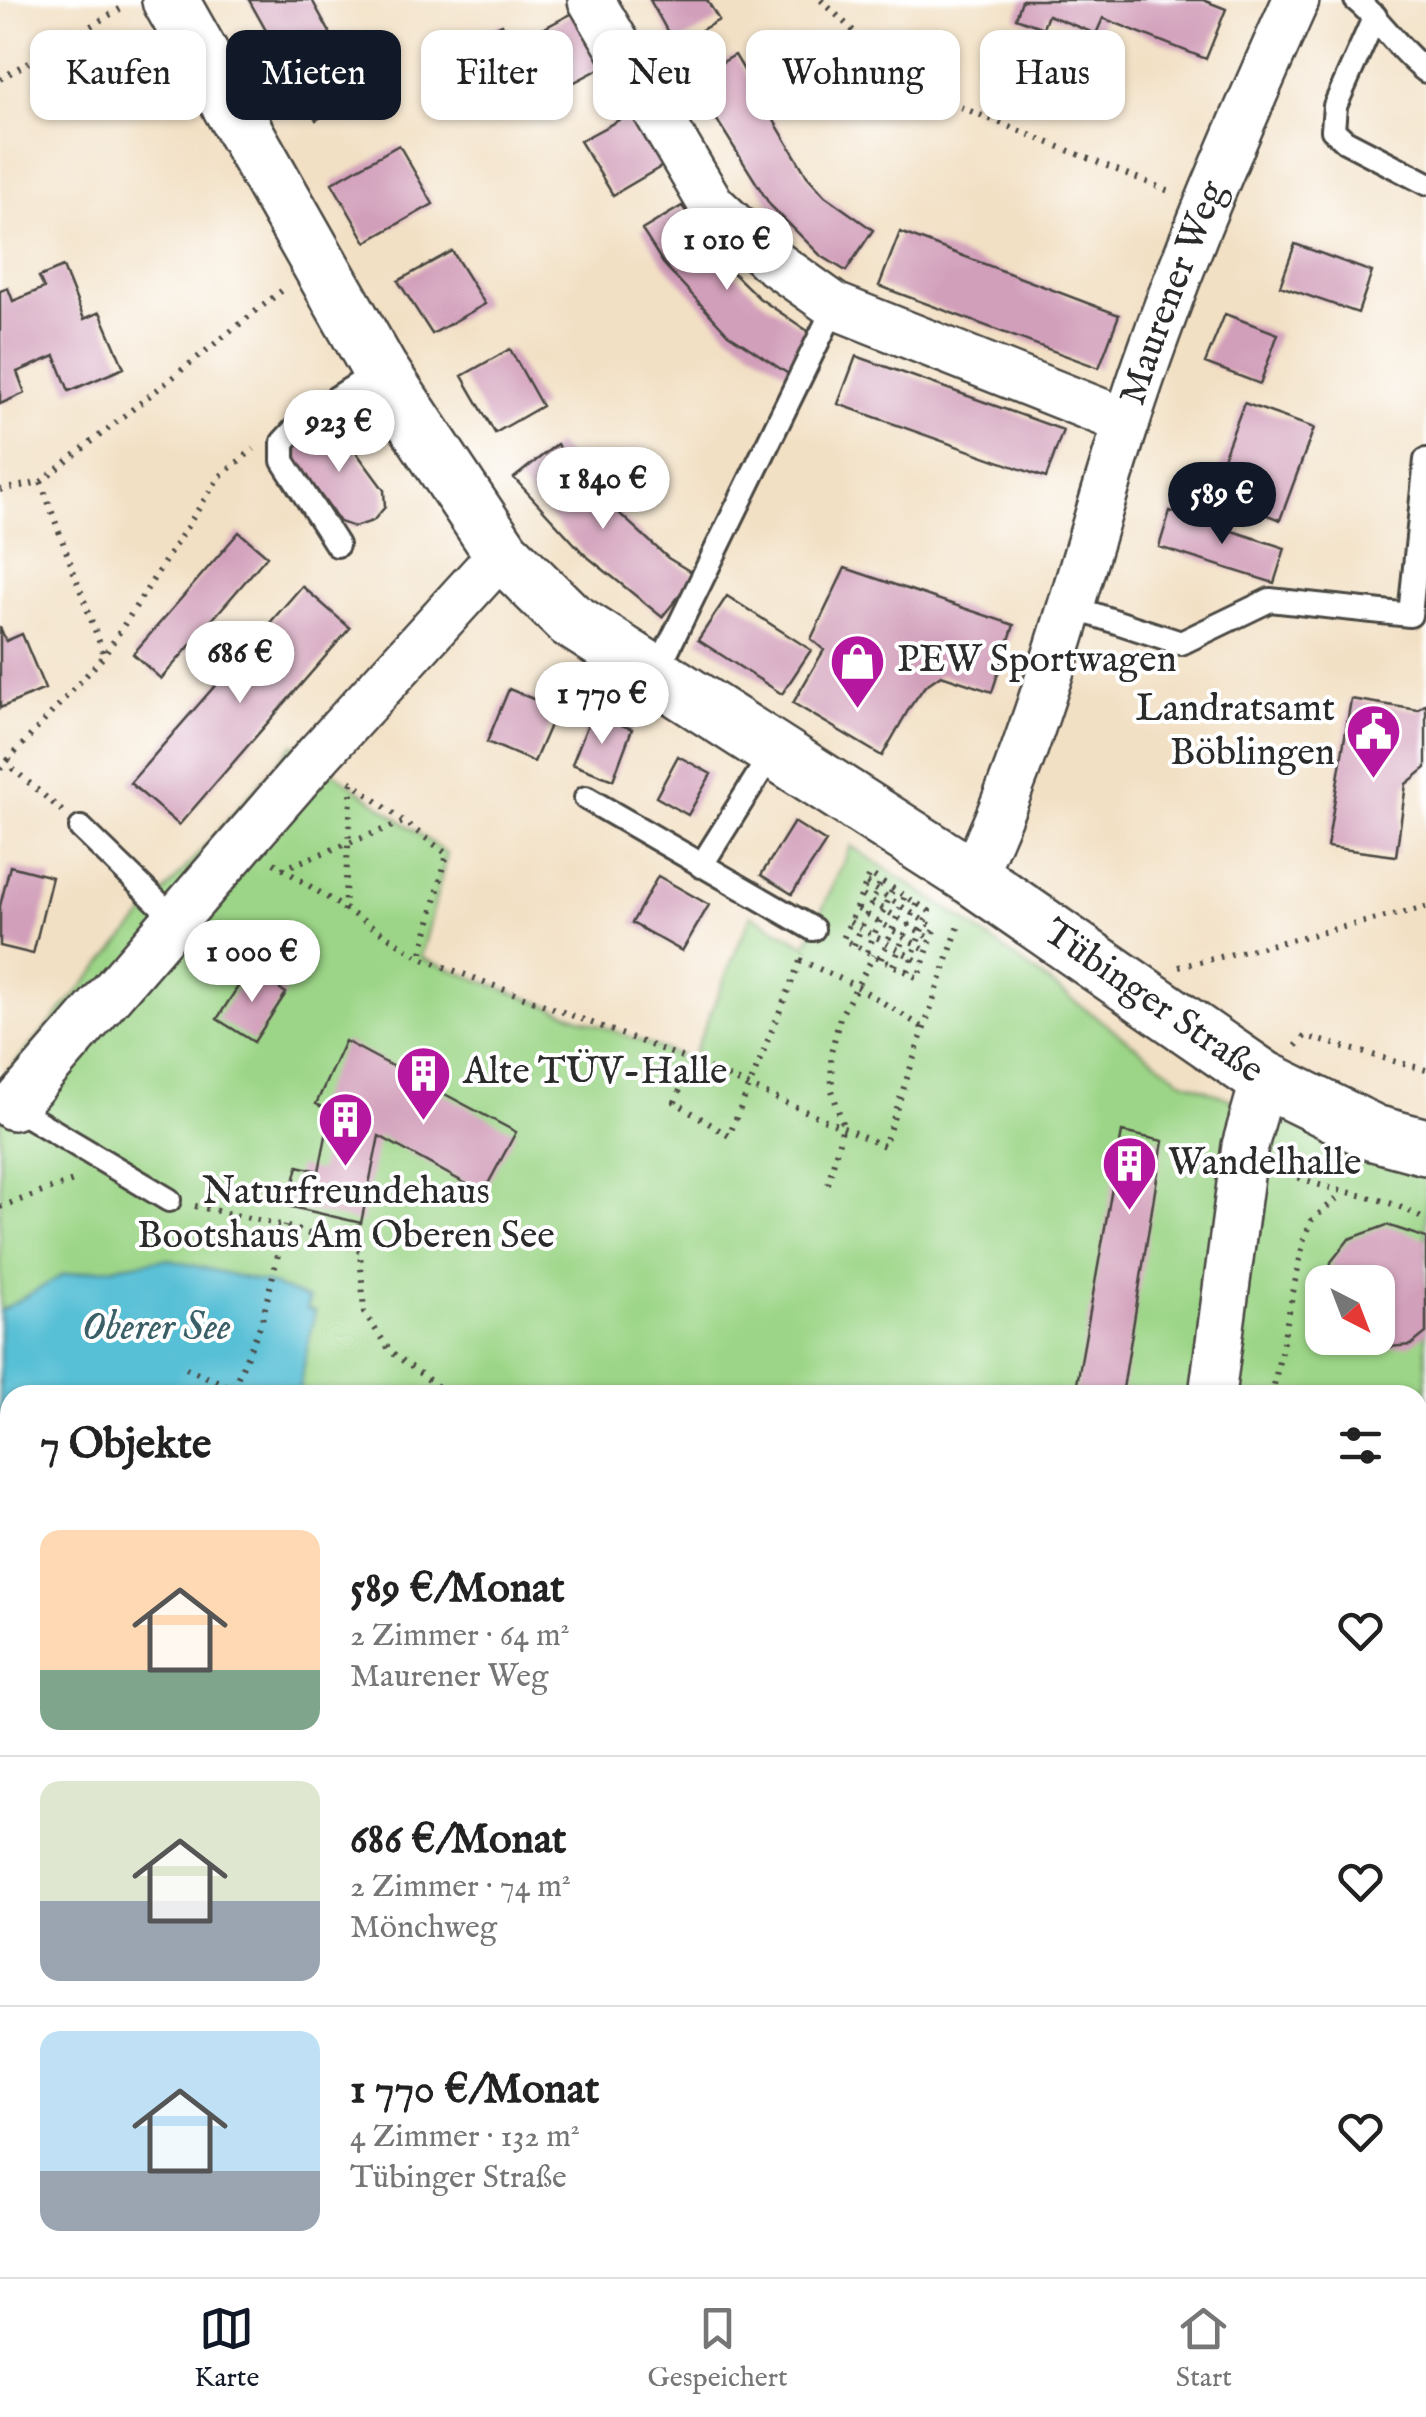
<!DOCTYPE html>
<html lang="de">
<meta charset="utf-8">
<style>
:root{--surface:#fff;--page:#f6f6f6;--text:#222;--muted:#767676;--line:#e0e0e0;--accent:#111827}
body{margin:0;font-family:"IM FELL English",serif;background:var(--page);color:var(--text);height:100vh;display:flex;flex-direction:column;font-size:38px;white-space:nowrap}
*{box-sizing:border-box;margin:0}
p{font-size:32px;color:var(--muted)}
.icon{flex:none;width:55px;height:55px;fill:none;stroke:currentColor;stroke-width:2;stroke-linecap:round;stroke-linejoin:round}
.map{position:relative;flex:1;overflow:hidden}
.side{position:absolute;left:0px;top:1385px;width:1428px;height:892px;display:flex;flex-direction:column;background:var(--surface);border-radius:30px 30px 0 0;box-shadow:0 2px 8px #0004}
.side>*{flex:none}
.hud{position:absolute;left:30px;top:30px;width:1368px;height:90px;display:flex;gap:20px}
.needle{width:65px;rotate:138deg}
.tools{position:absolute;left:1305px;top:1265px;display:grid;gap:20px}
.tools a{display:grid;place-items:center;width:90px;height:90px;border-radius:20px;background:var(--surface);box-shadow:0 2px 8px #0004;font-size:50px}
.price{position:absolute;translate:-50% -85px;padding:0 22px;border-radius:35px;background:#fff;color:#222;font-size:32px;line-height:65px;filter:drop-shadow(0 2px 5px #0008)}
.price::after{content:'';position:absolute;left:50%;top:60px;width:30px;height:22px;margin-left:-15px;background:inherit;clip-path:polygon(0 0,100% 0,50% 100%)}
.price.active{background:var(--accent);color:#fff}
ul{padding:0;list-style:none}
li{display:flex;align-items:center;gap:30px;height:250px;padding:0 40px}
li+li{border-top:2px solid var(--line)}
li span{display:grid;place-items:center;flex:none;width:280px;height:200px;border-radius:20px;color:#555}
li>.icon{margin-inline-start:auto}
span .icon{width:120px;height:120px;fill:#fffc;stroke-width:1}
li b{font-size:42px}
h2{display:flex;justify-content:space-between;align-items:center;height:120px;padding:0 40px;font-size:42px}
.pill{padding:0 35px;border-radius:20px;background:var(--surface);box-shadow:0 2px 8px #0004;font-size:35px;line-height:90px}
.pill.active{background:var(--accent);color:#fff}
.dock{display:flex;justify-content:space-around;align-items:center;height:140px;border-top:2px solid var(--line);background:var(--surface);font-size:28px;color:var(--muted)}
.dock a{display:grid;justify-items:center;gap:5px}
.dock .active{color:var(--accent)}
.map>svg:first-child{display:block}
.green{fill:#9cd587;stroke:#648059;stroke-width:2.5;fill-rule:evenodd}
.water{fill:#59c0d6;stroke:#427680;stroke-width:2.5}
.building{fill:#d29fba}
.lines{fill:none;stroke-linecap:round;stroke-linejoin:round}
.service-casing{stroke:#494642;stroke-width:28}
.minor-casing{stroke:#494642;stroke-width:50}
.secondary-casing{stroke:#494642;stroke-width:60}
.path{stroke:#494642;stroke-width:6;stroke-dasharray:2.5 8;stroke-linecap:butt}
.service{stroke:#fff;stroke-width:22}
.minor{stroke:#fff;stroke-width:45}
.secondary{stroke:#fff;stroke-width:55}
.labels{text-anchor:middle;dominant-baseline:central;stroke-width:8;stroke-linejoin:round;paint-order:stroke}
.street-label{font-size:38px;fill:#2b2b2b;stroke:#fff}
.poi-label{font-size:38px;fill:#2b2b2b;stroke:#fff;text-anchor:start}
.water-label{font-size:40px;font-style:italic;fill:#3b5f67;stroke:#fff}
</style>
<div class="map">
<svg width="1426" height="2277" viewBox="0 0 1426 2277">
<rect width="100%" height="100%" fill="#fff"/>
<filter id="ink" filterUnits="userSpaceOnUse"><feTurbulence type="fractalNoise" baseFrequency=".01" numOctaves="2"/><feDisplacementMap in="SourceGraphic" scale="20" xChannelSelector="R" yChannelSelector="G"/><feConvolveMatrix kernelMatrix="1 2 1 2 8 2 1 2 1" color-interpolation-filters="sRGB"/></filter>
<filter id="wash" filterUnits="userSpaceOnUse"><feTurbulence type="fractalNoise" baseFrequency=".0048" numOctaves="4" result="noise"/><feDisplacementMap in="SourceGraphic" scale="40" xChannelSelector="R" yChannelSelector="G"/><feGaussianBlur stdDeviation="2.25" result="paint"/><feColorMatrix in="noise" values="0 0 0 0 0 0 0 0 0 0 0 0 0 0 0 0 0 1.4 0 .05"/><feComposite in="paint" operator="in"/></filter>
<g filter="url(#wash)">
<rect width="100%" height="100%" fill="#f2e0c4"/>
<path class="green" d="M 294,744 L 447,854 L 421,958 L 691,1060 L 751,915 L 806,945 L 851,846 L 961,918 L 1182,1080 L 1392,1165 L 1426,1171 L 1426,2204 L 1418,2207 L 1418,1395 L 10,1395 L 10,2119 L 0,2111 L 0,1081 ZM 1322,1282 L 1378,1282 L 1378,1338 L 1322,1338 Z
M 211,2268 L 1255,2268 L 1229,2277 L 224,2277 Z"/>
<path class="water" d="M 166,1259 L 271,1284 L 309,1299 L 307,1309 L 315,1311 L 298,1395 L 10,1395 L 10,1984 L 0,1976 L 0,1311 L 63,1275 Z
M 1418,2049 L 1426,2050 L 1426,2112 L 1418,2114 Z
M 450,2268 L 889,2268 L 856,2277 L 468,2277 Z"/>
<g id="blocks">
<path class="building" d="M 249,0 L 312,0 L 363,93 L 316,120 Z
M 650,0 L 707,0 L 719,20 L 675,45 Z
M 1022,0 L 1203,0 L 1226,9 L 1206,59 L 1103,18 L 1096,34 L 1048,15 L 1043,28 L 1016,18 Z
M 577,11 L 605,66 L 559,90 L 531,35 Z
M 502,24 L 527,69 L 492,88 L 468,41 Z
M 735,55 L 807,176 L 825,196 L 873,230 L 846,271 L 820,255 L 770,205 L 692,80 Z
M 634,112 L 664,165 L 613,195 L 580,141 Z
M 399,145 L 433,204 L 366,242 L 332,183 Z
M 682,206 L 723,263 L 759,298 L 815,336 L 793,377 L 728,334 L 663,263 L 642,230 Z
M 900,232 L 1119,315 L 1099,368 L 879,286 Z
M 1295,244 L 1372,272 L 1358,313 L 1280,286 Z
M 452,251 L 485,304 L 432,334 L 398,281 Z
M 63,267 L 84,319 L 100,312 L 124,368 L 69,391 L 55,356 L 17,372 L 25,393 L 0,404 L 0,291 L 8,288 L 13,301 L 44,288 L 39,277 Z
M 1225,314 L 1278,334 L 1260,384 L 1205,363 Z
M 510,349 L 542,406 L 495,433 L 462,376 Z
M 856,356 L 1063,430 L 1046,478 L 838,404 Z
M 1244,403 L 1314,428 L 1280,520 L 1210,493 Z
M 323,420 L 339,429 L 384,490 L 385,507 L 373,521 L 354,527 L 340,522 L 296,461 L 296,442 L 305,428 Z
M 557,444 L 595,491 L 668,558 L 696,575 L 662,617 L 584,554 L 514,478 Z
M 1170,511 L 1285,548 L 1274,583 L 1159,547 Z
M 239,532 L 267,556 L 161,679 L 133,654 Z
M 845,568 L 1014,625 L 992,692 L 941,675 L 925,686 L 910,707 L 882,756 L 793,703 L 824,650 L 811,639 Z
M 302,586 L 350,628 L 179,825 L 130,783 Z
M 727,596 L 811,650 L 782,694 L 698,640 Z
M 0,627 L 6,641 L 22,634 L 45,689 L 0,708 Z
M 509,689 L 557,709 L 534,762 L 487,742 Z
M 1351,699 L 1418,710 L 1426,704 L 1426,768 L 1406,784 L 1396,856 L 1327,847 Z
M 592,714 L 632,729 L 613,780 L 572,764 Z
M 678,756 L 711,774 L 688,815 L 656,797 Z
M 794,822 L 826,842 L 792,894 L 761,875 Z
M 10,866 L 52,877 L 33,954 L 0,946 L 0,906 Z
M 658,876 L 709,905 L 682,951 L 632,923 Z
M 250,968 L 286,993 L 254,1042 L 217,1019 Z
M 345,1041 L 516,1132 L 483,1193 L 379,1136 L 361,1223 L 288,1206 L 298,1166 L 319,1171 L 331,1111 L 316,1104 Z
M 1122,1132 L 1163,1141 L 1122,1395 L 1075,1395 Z
M 1387,1225 L 1426,1238 L 1426,1333 L 1411,1345 L 1378,1348 L 1359,1338 L 1378,1338 L 1378,1282 L 1328,1282 L 1331,1262 L 1349,1239 Z
M 0,2157 L 10,2164 L 7,2256 L 0,2251 Z
M 41,2268 L 153,2268 L 166,2277 L 54,2277 Z"/>
</g>
</g>
<g filter="url(#ink)">
<use href="#blocks" fill-opacity="0" stroke="#494642" stroke-width="2.5"/>
<g class="lines">
<defs>
<path id="service" d="M 1356,0 C 1383,22 1398,50 1426,71
M 1375,16 L 1335,106 L 1333,130 L 1345,141 L 1426,183
M 337,545 L 283,461 L 283,442 L 305,418 L 380,370
M 1074,608 L 1181,643 L 1270,600 L 1410,615 L 1426,460
M 655,675 L 835,306
M 586,798 L 813,929
M 81,828 L 176,920
M 701,866 L 772,753
M 13,1107 L 169,1200
M 1418,1479 L 1426,1482
M 1418,1700 L 1426,1695"/>
<g id="minor">
<path d="M 591,0 L 711,204 L 769,259 L 835,306 L 1127,422"/>
<path id="s1" d="M 972,877 C 1041,731 1077,577 1126,424 C 1172,280 1234,138 1296,0"/>
<path d="M 13,1107 L 319,754 L 502,553"/>
<path d="M 1212,1395 L 1245,1146 L 1264,1079"/>
<path d="M 1212,2268 L 1213,2277"/>
</g>
<g id="secondary">
<path id="s2" d="M 170,0 L 380,370 L 502,553 L 569,619 L 972,877 L 1264,1079 L 1374,1133 L 1426,1147"/>
</g>
</defs>
<use href="#service" class="service-casing"/>
<use href="#minor" class="minor-casing"/>
<use href="#secondary" class="secondary-casing"/>
<path class="path" d="M 821,0 L 913,88 L 1169,191
M 0,79 L 125,6
M 41,482 L 104,655
M 0,490 L 41,482 L 285,288
M 0,769 L 9,759
M 350,781 L 447,854 L 421,957
M 62,811 L 13,769 L 9,759 L 104,656 L 219,477 L 254,449
M 274,863 L 421,958 L 692,1061 L 884,1146 L 960,922
M 282,869 L 403,822
M 867,883 C 889,899 912,913 935,928 L 918,978 L 843,939 L 870,874 L 929,911 C 921,931 914,952 907,972
M 863,896 L 931,939
M 858,909 L 927,951
M 344,911 L 352,783
M 850,922 L 923,964
M 854,945 L 881,881
M 867,952 L 893,888
M 881,959 L 905,896
M 800,960 L 858,987 L 927,1030
M 893,965 L 917,903
M 1179,967 L 1426,907
M 1296,1046 L 1305,1036 L 1426,1070
M 692,1061 L 675,1102 L 729,1136 L 803,954
M 1280,1168 C 1325,1196 1382,1190 1426,1221
M 828,1184 L 843,1126 L 832,1090 L 831,1053 L 840,1017 L 874,955
M 195,1206 L 285,1226 L 360,1251 L 364,1312 L 390,1351 L 449,1395
M 0,1207 L 79,1179
M 186,1368 L 233,1388 L 261,1324 L 285,1226
M 1272,1395 L 1304,1239 L 1312,1220 L 1342,1194
M 1418,1779 L 1426,1761
M 0,1984 L 10,1991
M 1418,2002 L 1426,2008
M 0,2081 L 10,2088
M 1418,2119 L 1426,2116
M 1418,2171 L 1426,2168
M 255,2268 L 268,2277
M 440,2268 L 457,2277
M 419,2277 L 424,2268
M 875,2277 L 907,2268
M 1055,2277 L 1092,2268"/>
<use href="#service" class="service"/>
<use href="#minor" class="minor"/>
<use href="#secondary" class="secondary"/>
</g>
</g>
<defs>
<symbol id="shop-pin" viewBox="-11 -11 22 30"><path d="M0 17L-7.5 6A9.5 9.5 0 1 1 7.5 6Z" fill="#b5179e" stroke="#fff"/><path d="M-5-2.5h2.3a2.7 3.5 0 0 1 5.4 0H5L5.5 6h-11ZM-1.5-2.5h3a1.5 2.3 0 0 0-3 0Z" fill="#fff"/></symbol>
<symbol id="civic-pin" viewBox="-11 -11 22 30"><path d="M0 17L-7.5 6A9.5 9.5 0 1 1 7.5 6Z" fill="#b5179e" stroke="#fff"/><path d="M-.6-6.5H3V-4.5H.6V-3L4-1V1h2V6H-6V1h2V-1L-.6-3ZM-1.2 2.5V6h2.4V2.5Z" fill="#fff"/></symbol>
<symbol id="building-pin" viewBox="-11 -11 22 30"><path d="M0 17L-7.5 6A9.5 9.5 0 1 1 7.5 6Z" fill="#b5179e" stroke="#fff"/><path d="M-4-6H4V6H1V3H-1V6H-4ZM-2.5-4.3h1.7v1.8h-1.7ZM.8-4.3h1.7v1.8H.8ZM-2.5-1h1.7V.8h-1.7ZM.8-1h1.7V.8H.8Z" fill="#fff"/></symbol>
</defs>
<g fill-rule="evenodd">
<use href="#shop-pin" x="826" y="630" width="63" height="86"/>
<use href="#civic-pin" x="1342" y="700" width="63" height="86"/>
<use href="#building-pin" x="392" y="1042" width="63" height="86"/>
<use href="#building-pin" x="314" y="1088" width="63" height="86"/>
<use href="#building-pin" x="1098" y="1132" width="63" height="86"/>
</g>
<g class="labels">
<g class="street-label">
<text stroke="none"><textPath href="#s1" startOffset="618">Maurener Weg</textPath></text>
<text stroke="none"><textPath href="#s2" startOffset="1438">Tübinger Straße</textPath></text>
</g>
<g class="poi-label">
<text x="897" y="661">PEW Sportwagen</text>
<text x="1335" y="710" text-anchor="end">Landratsamt<tspan x="1335" dy="44">Böblingen</tspan></text>
<text x="463" y="1073">Alte TÜV-Halle</text>
<text x="1168" y="1164">Wandelhalle</text>
<text x="346" y="1193" text-anchor="middle">Naturfreundehaus<tspan x="346" dy="44">Bootshaus Am Oberen See</tspan></text>
</g>
<g class="water-label">
<text x="156" y="1328">Oberer See</text>
</g>
</g>
</svg>
<div class="tools">
<a><svg class="needle" viewBox="-14 -14 28 28"><path d="M0-13l5 13h-10z" fill="#e53935"/><path d="M0 13l5-13h-10z" fill="#767676"/></svg></a>
</div>
<b class="price" style="left:727px;top:293px">1 010 €</b>
<b class="price" style="left:339px;top:475px">923 €</b>
<b class="price" style="left:603px;top:532px">1 840 €</b>
<b class="price active" style="left:1222px;top:547px">589 €</b>
<b class="price" style="left:240px;top:706px">686 €</b>
<b class="price" style="left:602px;top:747px">1 770 €</b>
<b class="price" style="left:252px;top:1005px">1 000 €</b>
<div class="hud">
<a class="pill">Kaufen</a>
<a class="pill active">Mieten</a>
<a class="pill">Filter</a>
<a class="pill">Neu</a>
<a class="pill">Wohnung</a>
<a class="pill">Haus</a>
</div>
<section class="side">
<h2>7 Objekte<svg class="icon" aria-label="filters" viewBox="0 0 24 24"><path d="M4 7h16M4 17h16"/><circle cx="9" cy="7" r="2"/><circle cx="15" cy="17" r="2"/></svg></h2>
<ul>
<li><span style="background:linear-gradient(#ffd9b3 70%,#7fa58c 0)"><svg class="icon" aria-label="home" viewBox="0 0 24 24"><path d="M3 11l9-7 9 7M6 9v11h12V9"/></svg></span><div><b>589 €/Monat</b><p>2 Zimmer · 64 m²</p><p>Maurener Weg</p></div><svg class="icon" aria-label="heart" viewBox="0 0 24 24"><path d="M12 20l-8-8c-3-5 5-10 8-4 3-6 11-1 8 4z"/></svg></li>
<li><span style="background:linear-gradient(#dfe7d0 60%,#9aa5b1 0)"><svg class="icon" aria-label="home" viewBox="0 0 24 24"><path d="M3 11l9-7 9 7M6 9v11h12V9"/></svg></span><div><b>686 €/Monat</b><p>2 Zimmer · 74 m²</p><p>Mönchweg</p></div><svg class="icon" aria-label="heart" viewBox="0 0 24 24"><path d="M12 20l-8-8c-3-5 5-10 8-4 3-6 11-1 8 4z"/></svg></li>
<li><span style="background:linear-gradient(#bfe0f5 70%,#9aa5b1 0)"><svg class="icon" aria-label="home" viewBox="0 0 24 24"><path d="M3 11l9-7 9 7M6 9v11h12V9"/></svg></span><div><b>1 770 €/Monat</b><p>4 Zimmer · 132 m²</p><p>Tübinger Straße</p></div><svg class="icon" aria-label="heart" viewBox="0 0 24 24"><path d="M12 20l-8-8c-3-5 5-10 8-4 3-6 11-1 8 4z"/></svg></li>
</ul>
</section>
</div>
<nav class="dock">
<a class="active"><svg class="icon" aria-label="map" viewBox="0 0 24 24"><path d="M3 6l6-2 6 2 6-2v14l-6 2-6-2-6 2zM9 4v14M15 6v14"/></svg>Karte</a>
<a><svg class="icon" aria-label="saved" viewBox="0 0 24 24"><path d="M7 4h10v16l-5-4-5 4z"/></svg>Gespeichert</a>
<a><svg class="icon" aria-label="home" viewBox="0 0 24 24"><path d="M3 11l9-7 9 7M6 9v11h12V9"/></svg>Start</a>
</nav>
